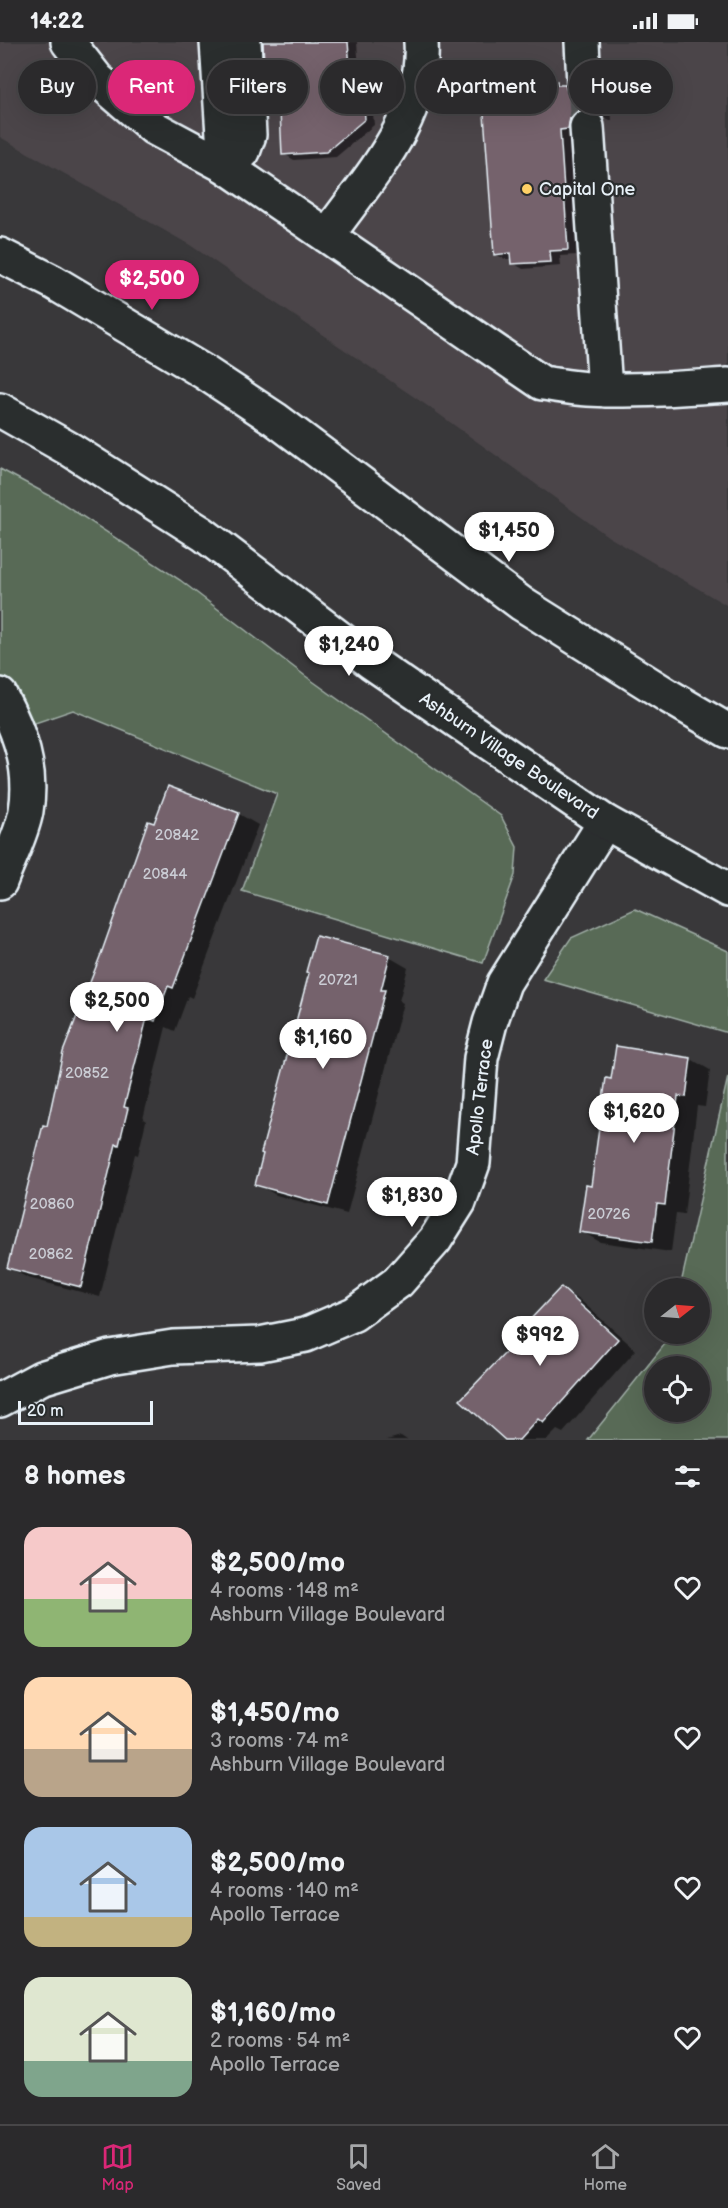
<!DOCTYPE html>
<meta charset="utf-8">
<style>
:root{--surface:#2b2a2c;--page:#373638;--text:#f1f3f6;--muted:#a6a7a9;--line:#474648;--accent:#db2777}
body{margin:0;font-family:"Balsamiq Sans",sans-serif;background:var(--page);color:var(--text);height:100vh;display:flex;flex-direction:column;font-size:22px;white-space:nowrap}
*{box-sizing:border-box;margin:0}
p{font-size:20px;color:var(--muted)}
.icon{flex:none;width:33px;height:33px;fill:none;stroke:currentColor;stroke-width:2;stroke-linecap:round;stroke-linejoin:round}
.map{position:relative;height:1398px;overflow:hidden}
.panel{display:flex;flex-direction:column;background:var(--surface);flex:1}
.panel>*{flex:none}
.top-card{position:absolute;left:18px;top:18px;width:693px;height:54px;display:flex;gap:12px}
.needle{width:39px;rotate:73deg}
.buttons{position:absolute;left:644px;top:1236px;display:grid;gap:12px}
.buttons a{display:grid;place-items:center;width:66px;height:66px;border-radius:50%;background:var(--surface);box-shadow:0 6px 24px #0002,0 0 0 2px var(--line);font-size:30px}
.scale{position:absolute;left:18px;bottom:15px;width:135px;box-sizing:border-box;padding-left:6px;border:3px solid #e8f1f8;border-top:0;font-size:16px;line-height:21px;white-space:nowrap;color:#e8f1f8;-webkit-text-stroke:4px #2a2d2e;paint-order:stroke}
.price{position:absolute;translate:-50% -51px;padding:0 14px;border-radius:21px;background:#fff;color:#222;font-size:20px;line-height:39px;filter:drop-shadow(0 2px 3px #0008)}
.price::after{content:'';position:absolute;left:50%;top:36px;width:18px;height:14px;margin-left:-9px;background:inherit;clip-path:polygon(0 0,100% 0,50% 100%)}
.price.on{background:var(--accent);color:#fff}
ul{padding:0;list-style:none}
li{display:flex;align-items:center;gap:18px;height:150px;padding:0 24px}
li span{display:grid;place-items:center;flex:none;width:168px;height:120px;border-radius:18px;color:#555}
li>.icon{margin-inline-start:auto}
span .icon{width:72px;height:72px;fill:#fffc;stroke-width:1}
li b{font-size:26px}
h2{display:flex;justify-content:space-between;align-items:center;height:72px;padding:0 24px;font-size:26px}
.pill{padding:0 21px;border-radius:27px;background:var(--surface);box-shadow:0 6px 24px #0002,0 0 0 2px var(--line);font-size:21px;line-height:54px}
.pill.on{background:var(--accent);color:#fff}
.status{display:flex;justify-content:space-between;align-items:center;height:42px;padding:0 30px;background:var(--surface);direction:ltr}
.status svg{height:16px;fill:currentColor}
.menu{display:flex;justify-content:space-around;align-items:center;height:84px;border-top:2px solid var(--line);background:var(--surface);font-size:16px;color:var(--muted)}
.menu a{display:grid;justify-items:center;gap:3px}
.menu .on{color:var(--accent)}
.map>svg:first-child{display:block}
.built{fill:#4b4549}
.green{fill:#586b56;stroke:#a0aea7;stroke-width:1.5;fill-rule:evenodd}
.shadow{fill:#0007}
.building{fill:#74626c;stroke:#e8f1f8;stroke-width:1.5}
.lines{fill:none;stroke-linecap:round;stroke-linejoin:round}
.minor-tunnel{stroke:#535456;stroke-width:33;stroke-dasharray:33 16;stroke-linecap:butt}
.minor-casing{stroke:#e8f1f8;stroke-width:38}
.major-casing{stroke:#e8f1f8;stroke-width:38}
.minor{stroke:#2a2d2e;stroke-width:33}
.major{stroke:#2a2d2e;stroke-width:33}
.poi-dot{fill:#ffd166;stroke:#2a2d2e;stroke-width:2}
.labels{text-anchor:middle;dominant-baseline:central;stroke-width:4.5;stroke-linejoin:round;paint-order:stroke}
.number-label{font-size:15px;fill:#cbcdd5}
.poi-label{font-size:18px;fill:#e8f1f8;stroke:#2a2d2e;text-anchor:start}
.street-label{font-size:18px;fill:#e8f1f8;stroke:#2a2d2e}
</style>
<div class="status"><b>14:22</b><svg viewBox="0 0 49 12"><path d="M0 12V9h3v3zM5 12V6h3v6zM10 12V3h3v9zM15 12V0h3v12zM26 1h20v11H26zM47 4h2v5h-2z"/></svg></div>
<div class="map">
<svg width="728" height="1398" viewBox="0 0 728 1398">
<rect width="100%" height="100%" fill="#39383a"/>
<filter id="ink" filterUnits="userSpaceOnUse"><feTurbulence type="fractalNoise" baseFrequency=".0167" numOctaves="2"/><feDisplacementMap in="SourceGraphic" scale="12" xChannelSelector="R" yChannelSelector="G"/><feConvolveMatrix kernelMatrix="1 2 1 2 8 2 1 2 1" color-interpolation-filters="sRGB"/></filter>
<g filter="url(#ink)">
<path class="built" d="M 0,0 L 728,0 L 728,564 L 609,495 L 429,365 L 190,203 L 0,95 Z"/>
<path class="green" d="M 0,427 L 56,457 L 180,538 L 304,633 L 501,774 L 517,805 L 515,833 L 483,921 L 242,849 L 277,752 L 73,668 L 0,693 Z
M 635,867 L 728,909 L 728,991 L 543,937 L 571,896 Z
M 728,1035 L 728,1398 L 588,1398 L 669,1297 L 670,1292 L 699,1292 L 699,1246 L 680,1246 ZM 699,1324 L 699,1370 L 654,1370 L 654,1324 Z"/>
<path class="shadow" d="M 264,0 L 357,0 L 360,40 L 371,46 L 374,83 L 336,115 L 294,118 L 284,112 L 280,52 L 277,52 L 267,46 Z
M 538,34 L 575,50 L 578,60 L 586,62 L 594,59 L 602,51 L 611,56 L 612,79 L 596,71 L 587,74 L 578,92 L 569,92 L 578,213 L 560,214 L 561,224 L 523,227 L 513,221 L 512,217 L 505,217 L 495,212 L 504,44 Z
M 239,772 L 258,783 L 192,956 L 188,954 L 175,989 L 166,985 L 143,1077 L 146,1079 L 138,1113 L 135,1112 L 100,1255 L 28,1236 L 9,1226 L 48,1086 L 155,783 Z
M 389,915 L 408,926 L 399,959 L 403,961 L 347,1172 L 276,1153 L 257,1142 L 311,931 Z
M 691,1017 L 710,1028 L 705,1065 L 697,1064 L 684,1173 L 676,1172 L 671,1210 L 600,1200 L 581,1189 L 592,1146 Z
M 561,1247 L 580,1258 L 636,1308 L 563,1391 L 557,1388 L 547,1398 L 507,1398 L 512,1306 Z
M 401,1394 L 407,1398 L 387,1398 Z"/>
<path class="building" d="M 263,0 L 348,0 L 351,39 L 362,39 L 365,77 L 326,110 L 282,113 L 279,46 L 265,47 Z
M 538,32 L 539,40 L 557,39 L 557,43 L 565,43 L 569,53 L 576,59 L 585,61 L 594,58 L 601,49 L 603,75 L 596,68 L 585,66 L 577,69 L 570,76 L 568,87 L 560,88 L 568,208 L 550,209 L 551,220 L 511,222 L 510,211 L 494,213 L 482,44 L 502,43 L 502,35 Z
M 168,744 L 239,771 L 173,946 L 168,944 L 155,979 L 147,976 L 124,1065 L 128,1066 L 119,1103 L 116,1102 L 81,1245 L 7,1226 L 43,1083 L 47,1084 L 63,1010 L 101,912 L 148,779 L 154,781 Z
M 316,894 L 390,913 L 381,948 L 385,948 L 328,1163 L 255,1143 L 263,1112 L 261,1111 L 309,931 L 306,930 Z
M 616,1004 L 691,1016 L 686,1055 L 678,1054 L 665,1163 L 657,1162 L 652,1200 L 579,1190 L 586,1143 L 591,1144 L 606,1036 L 611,1037 Z
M 561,1245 L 618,1297 L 543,1381 L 538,1377 L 519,1398 L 505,1398 L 460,1358 L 510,1306 L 507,1302 Z"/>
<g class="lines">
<path class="minor-tunnel" d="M 584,42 L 587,85"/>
<defs>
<path id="minor" d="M 68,0 L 97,37 L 154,86 L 225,124 L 243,110 L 249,93 L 244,0
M 217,0 L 225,124 L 542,341 C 557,343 573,346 588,347 C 635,350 682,346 728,343
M 582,0 L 584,42
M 587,85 L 605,348
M 327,194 C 368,136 426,76 421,0
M 0,653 C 20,690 33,727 26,769 C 22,792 8,818 0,840
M 0,1358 L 41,1336 L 110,1315 L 173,1305 L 260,1302 L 305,1293 L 354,1272 L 398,1240 L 435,1198 L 459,1160 L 473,1121 L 481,1016 L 490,981 L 504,941 L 605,780"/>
<path id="major" d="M 0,213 L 53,240 L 204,330 L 275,377 L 522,562 L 670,655 L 728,689
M 0,368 L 71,408 L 203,492 L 371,620 L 605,780 L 728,848"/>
</defs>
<use href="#minor" class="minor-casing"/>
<use href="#major" class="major-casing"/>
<use href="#minor" class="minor"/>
<use href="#major" class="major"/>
</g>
</g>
<circle class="poi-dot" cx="527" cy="147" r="6"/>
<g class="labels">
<g class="number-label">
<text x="177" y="793">20842</text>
<text x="165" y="832">20844</text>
<text x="338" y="938">20721</text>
<text x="87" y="1031">20852</text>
<text x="52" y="1162">20860</text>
<text x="609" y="1172">20726</text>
<text x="51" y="1212">20862</text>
</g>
<g class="poi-label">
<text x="539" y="147">Capital One</text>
</g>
<g class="street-label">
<text transform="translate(509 714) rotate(34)">Ashburn Village Boulevard</text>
<text transform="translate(480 1055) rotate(-83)">Apollo Terrace</text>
</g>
</g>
</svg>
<div class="buttons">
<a><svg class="needle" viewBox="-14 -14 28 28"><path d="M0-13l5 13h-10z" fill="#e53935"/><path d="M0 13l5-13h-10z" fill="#a6a7a9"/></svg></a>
<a><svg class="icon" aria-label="locate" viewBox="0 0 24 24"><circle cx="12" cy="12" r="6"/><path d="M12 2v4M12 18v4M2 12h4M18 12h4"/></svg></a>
</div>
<div class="scale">20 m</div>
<b class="price on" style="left:152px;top:269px">$2,500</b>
<b class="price" style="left:509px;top:521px">$1,450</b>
<b class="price" style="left:349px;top:635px">$1,240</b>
<b class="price" style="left:117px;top:991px">$2,500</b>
<b class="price" style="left:323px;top:1028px">$1,160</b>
<b class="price" style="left:634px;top:1102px">$1,620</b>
<b class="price" style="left:412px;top:1186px">$1,830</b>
<b class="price" style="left:540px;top:1325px">$992</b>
<div class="top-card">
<a class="pill">Buy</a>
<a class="pill on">Rent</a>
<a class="pill">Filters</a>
<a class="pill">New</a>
<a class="pill">Apartment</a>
<a class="pill">House</a>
</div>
</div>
<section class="panel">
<h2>8 homes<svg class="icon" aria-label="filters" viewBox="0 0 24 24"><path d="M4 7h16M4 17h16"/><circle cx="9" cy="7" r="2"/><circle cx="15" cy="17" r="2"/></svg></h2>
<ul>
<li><span style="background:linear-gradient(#f6c9c9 60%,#8fb573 0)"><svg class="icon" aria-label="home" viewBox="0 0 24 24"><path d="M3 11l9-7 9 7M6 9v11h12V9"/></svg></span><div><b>$2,500/mo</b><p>4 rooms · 148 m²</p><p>Ashburn Village Boulevard</p></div><svg class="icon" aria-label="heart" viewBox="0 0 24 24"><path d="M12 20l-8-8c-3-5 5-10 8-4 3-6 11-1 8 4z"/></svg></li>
<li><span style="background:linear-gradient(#ffd9b3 60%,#b9a48a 0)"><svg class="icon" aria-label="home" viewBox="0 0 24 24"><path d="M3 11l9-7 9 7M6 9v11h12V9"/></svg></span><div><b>$1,450/mo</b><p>3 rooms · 74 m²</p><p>Ashburn Village Boulevard</p></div><svg class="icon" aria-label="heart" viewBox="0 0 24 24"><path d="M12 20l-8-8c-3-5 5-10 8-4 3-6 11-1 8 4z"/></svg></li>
<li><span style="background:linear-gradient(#a9c7e8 75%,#c2b280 0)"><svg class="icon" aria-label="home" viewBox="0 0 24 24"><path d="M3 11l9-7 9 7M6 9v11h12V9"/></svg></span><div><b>$2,500/mo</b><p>4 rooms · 140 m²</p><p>Apollo Terrace</p></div><svg class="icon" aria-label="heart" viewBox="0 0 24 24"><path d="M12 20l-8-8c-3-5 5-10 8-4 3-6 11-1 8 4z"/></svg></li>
<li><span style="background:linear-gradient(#dfe7d0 70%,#7fa58c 0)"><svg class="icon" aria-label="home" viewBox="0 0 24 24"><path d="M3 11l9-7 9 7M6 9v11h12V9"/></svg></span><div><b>$1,160/mo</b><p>2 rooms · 54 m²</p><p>Apollo Terrace</p></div><svg class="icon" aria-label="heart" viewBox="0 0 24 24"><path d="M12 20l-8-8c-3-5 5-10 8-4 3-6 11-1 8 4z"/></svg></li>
</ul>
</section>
<nav class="menu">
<a class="on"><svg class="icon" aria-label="map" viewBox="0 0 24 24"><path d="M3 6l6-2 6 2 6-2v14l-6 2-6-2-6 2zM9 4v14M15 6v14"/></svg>Map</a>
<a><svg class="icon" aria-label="saved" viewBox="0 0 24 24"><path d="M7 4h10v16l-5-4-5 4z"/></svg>Saved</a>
<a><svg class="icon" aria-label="home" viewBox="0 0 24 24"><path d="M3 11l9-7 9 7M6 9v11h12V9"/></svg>Home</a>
</nav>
